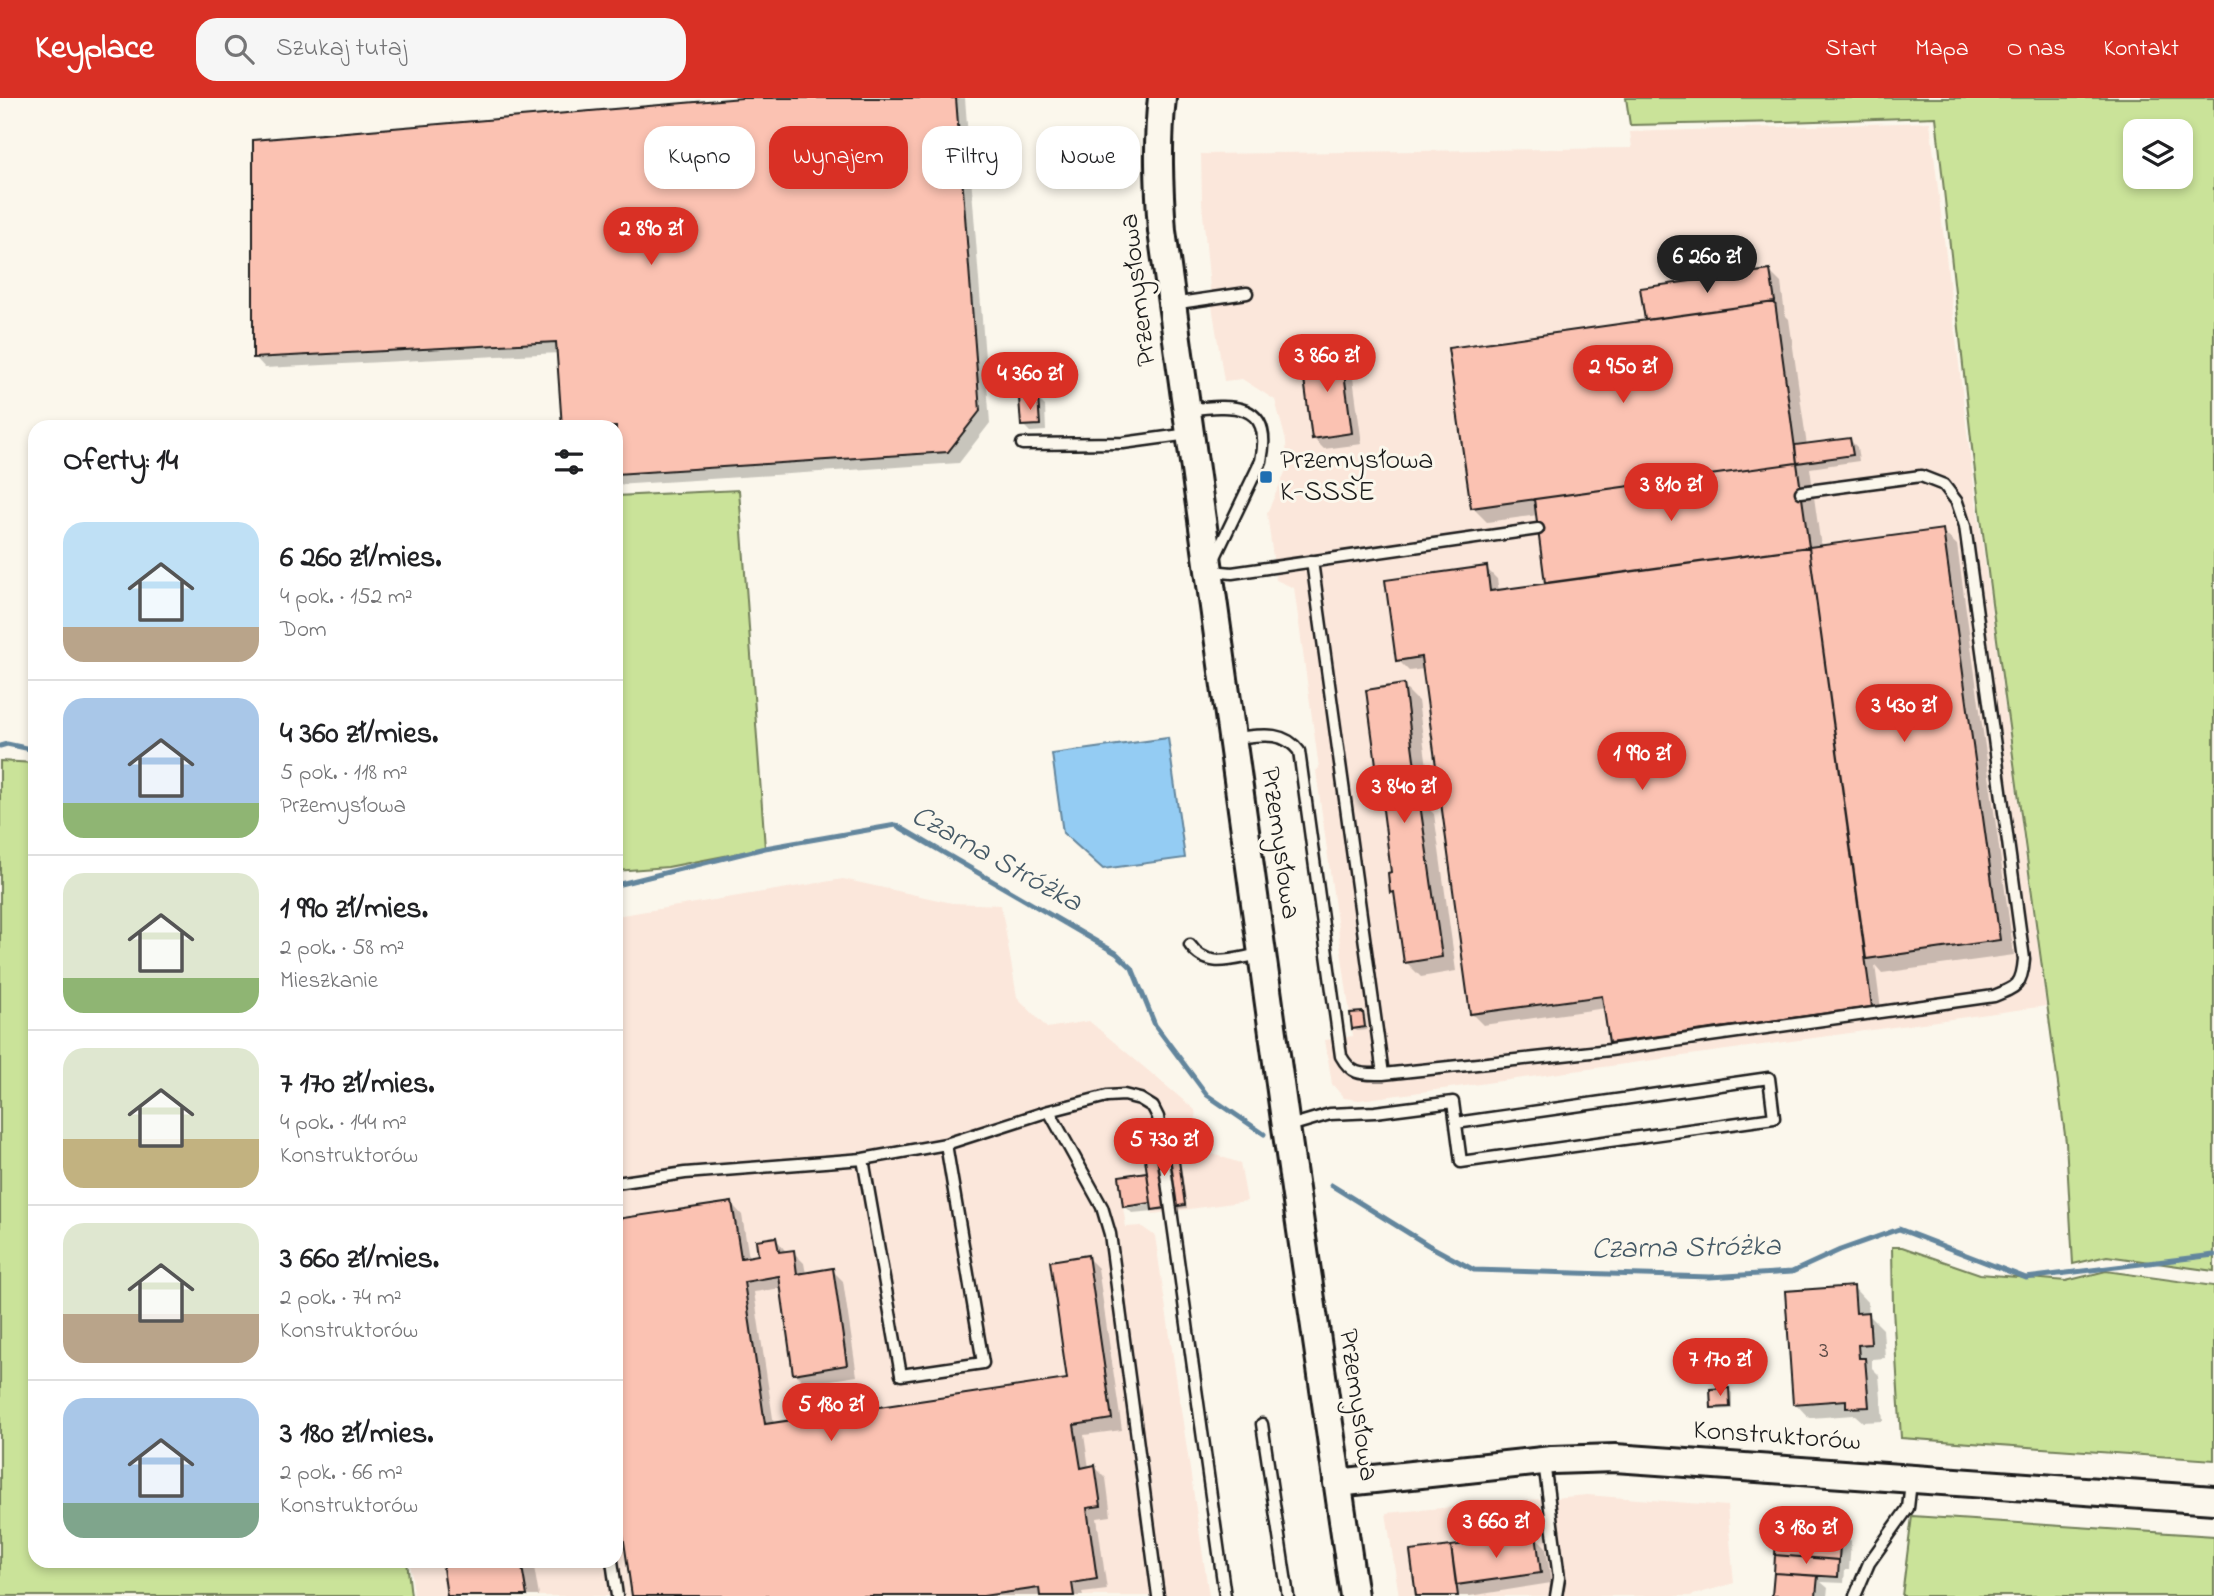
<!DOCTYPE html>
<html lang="pl">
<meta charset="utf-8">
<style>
:root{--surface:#fff;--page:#f6f6f6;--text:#202124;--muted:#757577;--line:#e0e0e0;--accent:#d93025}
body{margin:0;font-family:"Indie Flower",sans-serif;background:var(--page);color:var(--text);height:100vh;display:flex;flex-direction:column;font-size:26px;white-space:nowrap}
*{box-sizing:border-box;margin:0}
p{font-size:23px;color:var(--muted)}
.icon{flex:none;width:38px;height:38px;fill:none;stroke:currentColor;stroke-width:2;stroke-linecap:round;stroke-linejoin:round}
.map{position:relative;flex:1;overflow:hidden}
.details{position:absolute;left:28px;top:322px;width:595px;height:1148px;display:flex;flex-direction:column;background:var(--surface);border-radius:21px;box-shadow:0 4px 10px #0003}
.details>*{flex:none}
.hud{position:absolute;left:644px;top:28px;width:665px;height:63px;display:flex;gap:14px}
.fabs{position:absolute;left:2123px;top:21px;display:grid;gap:14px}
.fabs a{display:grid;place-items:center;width:70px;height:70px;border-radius:14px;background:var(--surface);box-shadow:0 4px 10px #0003;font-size:35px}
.price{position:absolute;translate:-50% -60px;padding:0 16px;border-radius:24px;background:var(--accent);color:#fff;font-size:23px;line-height:46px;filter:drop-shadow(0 2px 4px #0008)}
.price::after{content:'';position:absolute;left:50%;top:42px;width:21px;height:16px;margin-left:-10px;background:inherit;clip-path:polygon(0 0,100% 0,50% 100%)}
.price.on{background:#222;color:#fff}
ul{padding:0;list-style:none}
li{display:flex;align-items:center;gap:21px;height:175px;padding:0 35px}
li+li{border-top:2px solid var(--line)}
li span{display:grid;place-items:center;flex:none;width:196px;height:140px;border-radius:21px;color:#555}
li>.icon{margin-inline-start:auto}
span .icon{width:84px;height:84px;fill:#fffc;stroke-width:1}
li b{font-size:30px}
h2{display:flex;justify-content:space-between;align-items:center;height:84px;padding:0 35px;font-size:30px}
.tag{padding:0 24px;border-radius:21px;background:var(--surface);box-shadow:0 4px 10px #0003;font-size:24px;line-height:63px}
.tag.on{background:var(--accent);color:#fff}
header{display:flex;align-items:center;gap:42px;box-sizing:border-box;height:98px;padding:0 35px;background:var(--accent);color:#fff}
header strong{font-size:33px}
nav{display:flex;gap:38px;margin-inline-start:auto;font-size:24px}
.search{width:490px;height:63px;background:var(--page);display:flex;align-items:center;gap:18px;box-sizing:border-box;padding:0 24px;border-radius:21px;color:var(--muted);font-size:26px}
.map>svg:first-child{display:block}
.built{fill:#fbe7db}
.green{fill:#cae399;stroke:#73805a;stroke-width:2;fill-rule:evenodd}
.water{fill:#94ccf3;stroke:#64869d;stroke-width:2}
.shadow{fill:#0003;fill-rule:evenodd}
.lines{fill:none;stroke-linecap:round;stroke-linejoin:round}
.stream{stroke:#64869d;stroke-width:5}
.building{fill:#fbc2b2;stroke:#1c1c1c;stroke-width:2}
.lane-casing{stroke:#1c1c1c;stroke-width:15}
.secondary-casing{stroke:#1c1c1c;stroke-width:32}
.lane{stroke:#fbf7ec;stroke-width:10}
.secondary{stroke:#fbf7ec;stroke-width:26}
.poi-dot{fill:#1f6fb2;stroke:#fbf7ec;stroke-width:2.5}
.labels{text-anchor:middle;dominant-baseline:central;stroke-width:6;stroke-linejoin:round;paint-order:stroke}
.number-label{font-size:24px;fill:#544642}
.street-label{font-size:28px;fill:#1c1c1c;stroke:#fbf7ec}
.poi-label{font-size:28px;fill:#1c1c1c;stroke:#fbf7ec;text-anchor:start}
.water-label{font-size:30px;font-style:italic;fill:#465a67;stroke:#fbf7ec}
</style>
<header>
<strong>Keyplace</strong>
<div class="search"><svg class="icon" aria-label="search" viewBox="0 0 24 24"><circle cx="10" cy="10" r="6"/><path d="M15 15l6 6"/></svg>Szukaj tutaj</div>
<nav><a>Start</a><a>Mapa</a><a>O nas</a><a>Kontakt</a></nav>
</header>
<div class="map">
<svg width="2214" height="1498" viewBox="0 0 2214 1498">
<rect width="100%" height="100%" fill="#fbf7ec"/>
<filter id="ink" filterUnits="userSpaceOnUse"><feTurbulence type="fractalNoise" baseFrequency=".0143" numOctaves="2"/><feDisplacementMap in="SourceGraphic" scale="14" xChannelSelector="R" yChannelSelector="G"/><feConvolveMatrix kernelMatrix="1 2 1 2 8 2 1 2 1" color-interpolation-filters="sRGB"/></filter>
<g filter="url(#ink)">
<path class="built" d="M 1930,24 L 1969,350 L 2046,908 L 1406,996 L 1359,1002 L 1344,1000 L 1332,986 L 1325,942 L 1353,938 L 1316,673 L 1319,670 L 1294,490 L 1276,482 L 1267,415 L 1287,370 L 1286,343 L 1275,302 L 1242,281 L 1224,283 L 1211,201 L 1202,105 L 1201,56 L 1632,50 L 1630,34 Z
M 843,781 L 952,805 L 1001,807 L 1017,899 L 1047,930 L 1089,923 L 1195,1012 L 1201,1052 L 1240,1065 L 1247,1103 L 1153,1116 L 1151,1105 L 1123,1109 L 1126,1129 L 1141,1128 L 1155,1138 L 1209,1498 L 414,1498 L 410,1463 L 616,1463 L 616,818 Z
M 1587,1397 L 1727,1408 L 1734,1485 L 1690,1498 L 1399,1498 L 1386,1415 Z"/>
<path class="green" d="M 1626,0 L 2214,0 L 2214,1173 L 2107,1158 L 2073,1166 L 2066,1044 L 1992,505 L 1972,350 L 1936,19 L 1785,24 L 1630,27 ZM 2135,33 L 2180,33 L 2180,79 L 2135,79 Z
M 739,392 L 765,750 L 668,769 L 616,773 L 616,398 Z
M 0,663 L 35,665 L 35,1463 L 407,1463 L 411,1498 L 0,1498 Z
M 1892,1149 L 1902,1149 L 1980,1176 L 2066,1183 L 2106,1173 L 2214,1188 L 2214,1362 L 1901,1340 L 1893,1211 Z
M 1912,1418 L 2214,1438 L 2214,1498 L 1902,1498 Z"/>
<path class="water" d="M 1168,640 L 1185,760 L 1103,771 L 1063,735 L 1052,656 Z"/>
<path class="shadow" d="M 763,0 L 965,0 L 990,325 L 959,365 L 616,387 L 616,329 L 564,329 L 559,255 L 265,270 L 255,259 Z
M 1770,174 L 1781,185 L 1785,217 L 1789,221 L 1807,348 L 1850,342 L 1857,349 L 1859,363 L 1810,370 L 1821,449 L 1942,433 L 1957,447 L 2014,857 L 1882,875 L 1875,867 L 1882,919 L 1621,955 L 1610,944 L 1606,910 L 1483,927 L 1472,916 L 1424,571 L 1409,573 L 1398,562 L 1486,470 L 1497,481 L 1499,493 L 1549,486 L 1547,484 L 1538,417 L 1487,424 L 1472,409 L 1649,224 L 1646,222 Z
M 1340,254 L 1351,265 L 1362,346 L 1324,351 L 1313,340 Z
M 1038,301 L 1045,308 L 1046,333 L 1030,334 L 1023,327 Z
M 1403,588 L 1418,603 L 1429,683 L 1423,684 L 1427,709 L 1434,716 L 1456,873 L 1421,879 L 1406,864 L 1397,799 L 1392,794 L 1393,776 L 1390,705 L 1386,680 L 1379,673 Z
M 1362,915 L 1365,918 L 1367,932 L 1357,933 L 1354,930 Z
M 1176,1050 L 1179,1053 L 1187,1110 L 1132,1115 L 1125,1108 ZM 1160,1101 L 1160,1105 L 1128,1110 L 1128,1106 Z
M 732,1106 L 742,1117 L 749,1160 L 760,1159 L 776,1141 L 787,1155 L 793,1154 L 804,1165 L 806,1176 L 832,1172 L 843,1183 L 857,1278 L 806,1286 L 795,1275 L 782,1190 L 754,1194 L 774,1327 L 1069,1283 L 1087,1159 L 1098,1170 L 1122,1332 L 1084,1337 L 1089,1370 L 1095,1369 L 1106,1380 L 1111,1418 L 1097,1420 L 1107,1492 L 1082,1495 L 1083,1498 L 634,1498 L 616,1377 L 616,1123 Z
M 1854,1190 L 1868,1205 L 1869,1217 L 1883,1231 L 1885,1260 L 1872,1261 L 1872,1270 L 1879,1277 L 1883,1323 L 1863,1324 L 1855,1317 L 1809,1320 L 1795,1305 Z
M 1729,1292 L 1732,1295 L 1732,1311 L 1716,1312 L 1713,1309 Z
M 1778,1428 L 1840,1432 L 1851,1443 L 1849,1472 L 1845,1472 L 1844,1485 L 1821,1484 L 1828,1490 L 1827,1498 L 1774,1498 Z
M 1535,1438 L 1546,1449 L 1551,1485 L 1470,1498 L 1418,1498 Z
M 443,1463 L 533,1463 L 539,1498 L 449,1498 Z"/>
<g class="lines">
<path class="stream" d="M 0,648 L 7,646 L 35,652
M 616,787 L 765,750 L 896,727 L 1116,855 L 1132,870 L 1155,927 L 1207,997 L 1264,1036
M 1331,1087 L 1428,1147 L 1474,1172 L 1710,1179 L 1792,1174 L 1840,1152 L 1899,1131 L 2026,1180 L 2214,1157"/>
</g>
<path class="building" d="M 742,0 L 956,0 L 980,313 L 948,354 L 616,376 L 616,329 L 562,329 L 556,244 L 253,260 L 253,42 Z
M 1770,172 L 1775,204 L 1645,222 L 1640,190 Z
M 1775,204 L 1797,365 L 1471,410 L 1448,250 Z
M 1341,252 L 1352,335 L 1312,341 L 1301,258 Z
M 1038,299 L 1040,327 L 1021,328 L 1019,300 Z
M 1850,340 L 1853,357 L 1797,365 L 1795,347 Z
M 1797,365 L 1809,449 L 1545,485 L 1534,401 Z
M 1943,431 L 2000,842 L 1866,861 L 1809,449 Z
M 1809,449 L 1872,909 L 1609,945 L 1602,898 L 1470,916 L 1421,559 L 1396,563 L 1385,482 L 1487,468 L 1490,493 Z
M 1404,586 L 1415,669 L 1410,670 L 1414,700 L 1419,699 L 1442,859 L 1404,865 L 1394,794 L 1390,795 L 1388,775 L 1391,774 L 1382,704 L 1388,703 L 1384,673 L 1377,674 L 1366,592 Z
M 1363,914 L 1365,929 L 1352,931 L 1350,915 Z
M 1177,1048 L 1185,1107 L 1152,1112 L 1144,1053 Z
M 1147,1074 L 1151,1105 L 1123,1109 L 1119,1078 Z
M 732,1104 L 741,1160 L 758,1157 L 756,1142 L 776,1139 L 779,1154 L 794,1152 L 797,1176 L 833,1170 L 847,1267 L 793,1276 L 779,1178 L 744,1184 L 765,1326 L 1067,1281 L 1050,1163 L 1088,1157 L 1112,1321 L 1074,1327 L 1081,1370 L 1095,1367 L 1101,1408 L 1087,1410 L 1097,1481 L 1072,1485 L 1074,1498 L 1040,1498 L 1039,1490 L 983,1498 L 632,1498 L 616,1389 L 616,1121 Z
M 1854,1188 L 1856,1215 L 1869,1214 L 1871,1246 L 1858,1247 L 1859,1260 L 1865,1260 L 1869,1309 L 1846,1310 L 1846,1302 L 1793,1306 L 1785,1193 Z
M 1729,1290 L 1730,1309 L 1711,1310 L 1710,1291 Z
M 1777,1426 L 1841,1431 L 1839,1462 L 1775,1457 Z
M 1536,1436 L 1541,1475 L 1456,1487 L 1451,1448 Z
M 1451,1448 L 1458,1498 L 1416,1498 L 1410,1453 Z
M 1775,1457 L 1839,1462 L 1838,1479 L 1774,1475 Z
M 442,1463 L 521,1463 L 527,1498 L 447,1498 Z
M 1774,1475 L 1818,1478 L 1816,1498 L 1772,1498 Z"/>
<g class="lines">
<defs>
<path id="lane" d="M 1172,206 L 1247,195
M 1187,312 C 1229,307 1274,301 1261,363 L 1214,461
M 1022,346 L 1123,345 L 1189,336
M 1312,463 L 1383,976
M 1212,473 L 1232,475 L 1538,431
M 1234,640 C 1258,638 1282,631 1299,653 L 1341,958 C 1352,978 1362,976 1383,976 L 1610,952 L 1994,898 C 2017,889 2022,887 2024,861 L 1965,428 L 1957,404 L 1944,387 L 1921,378 L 1801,394
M 1190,847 C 1208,873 1234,860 1262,856
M 1049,1013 L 1102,1109 L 1110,1136 L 1158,1498
M 1286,1029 L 1330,1016 L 1375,1014 L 1453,1004 L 1461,1064 L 1774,1020 L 1769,980 L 1456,1025
M 863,1061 L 901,1277 L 983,1265 L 946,1046
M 616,1085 L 685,1075 L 863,1061 L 946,1046 L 1049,1013 L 1107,998 L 1124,997 L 1140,1001 L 1153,1009 L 1158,1019 L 1225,1498
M 1262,1326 L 1288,1498
M 1544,1364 L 1559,1480 L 1556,1498
M 612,1463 L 617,1498
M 1855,1498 L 1869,1465 L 1908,1410 L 1911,1384"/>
<path id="secondary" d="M 1162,0 C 1157,44 1159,88 1162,133 L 1286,1029 L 1354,1498
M 1337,1385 L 1552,1362 L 1615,1360 L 2214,1402"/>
</defs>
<use href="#lane" class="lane-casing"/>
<use href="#secondary" class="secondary-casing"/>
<use href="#lane" class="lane"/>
<use href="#secondary" class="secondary"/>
</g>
</g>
<rect class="poi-dot" x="1259" y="372" width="14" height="14" rx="3.5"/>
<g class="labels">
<g class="number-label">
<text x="1824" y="1253">3</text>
</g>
<g class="street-label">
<text transform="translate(1139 192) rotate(-97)">Przemysłowa</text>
<text transform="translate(1279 745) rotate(82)">Przemysłowa</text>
<text transform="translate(1357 1307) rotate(82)">Przemysłowa</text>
<text transform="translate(1777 1339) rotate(4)">Konstruktorów</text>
</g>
<g class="poi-label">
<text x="1280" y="363">Przemysłowa<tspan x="1280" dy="32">K-SSSE</tspan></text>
</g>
<g class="water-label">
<text transform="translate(996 762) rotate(29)">Czarna Stróżka</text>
<text transform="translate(1686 1151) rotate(-1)">Czarna Stróżka</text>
</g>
</g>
</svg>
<div class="fabs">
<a><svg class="icon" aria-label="layers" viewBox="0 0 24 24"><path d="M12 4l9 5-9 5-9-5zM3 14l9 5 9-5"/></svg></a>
</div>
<b class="price" style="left:651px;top:169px">2 890 zł</b>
<b class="price on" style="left:1707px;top:197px">6 260 zł</b>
<b class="price" style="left:1327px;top:296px">3 860 zł</b>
<b class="price" style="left:1623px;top:307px">2 950 zł</b>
<b class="price" style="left:1030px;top:314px">4 360 zł</b>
<b class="price" style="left:1671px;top:425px">3 810 zł</b>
<b class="price" style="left:1904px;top:646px">3 430 zł</b>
<b class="price" style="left:1642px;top:694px">1 990 zł</b>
<b class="price" style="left:1404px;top:727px">3 840 zł</b>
<b class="price" style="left:1164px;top:1080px">5 730 zł</b>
<b class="price" style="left:1720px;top:1300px">7 170 zł</b>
<b class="price" style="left:831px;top:1345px">5 180 zł</b>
<b class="price" style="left:1496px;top:1462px">3 660 zł</b>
<b class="price" style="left:1806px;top:1468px">3 180 zł</b>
<div class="hud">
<a class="tag">Kupno</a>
<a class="tag on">Wynajem</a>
<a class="tag">Filtry</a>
<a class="tag">Nowe</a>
</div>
<section class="details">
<h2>Oferty: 14<svg class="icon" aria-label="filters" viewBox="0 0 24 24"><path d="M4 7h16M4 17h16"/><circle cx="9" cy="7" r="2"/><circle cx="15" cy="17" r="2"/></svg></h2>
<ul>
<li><span style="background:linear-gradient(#bfe0f5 75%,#b9a48a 0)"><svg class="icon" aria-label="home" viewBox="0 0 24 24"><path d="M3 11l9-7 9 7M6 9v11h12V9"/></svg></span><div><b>6 260 zł/mies.</b><p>4 pok. · 152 m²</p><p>Dom</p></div></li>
<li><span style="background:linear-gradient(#a9c7e8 75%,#8fb573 0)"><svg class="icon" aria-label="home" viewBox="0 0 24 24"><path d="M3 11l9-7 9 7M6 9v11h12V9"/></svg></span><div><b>4 360 zł/mies.</b><p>5 pok. · 118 m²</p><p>Przemysłowa</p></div></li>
<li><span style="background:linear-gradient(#dfe7d0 75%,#8fb573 0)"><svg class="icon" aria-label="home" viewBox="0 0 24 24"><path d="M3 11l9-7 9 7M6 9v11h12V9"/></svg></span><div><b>1 990 zł/mies.</b><p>2 pok. · 58 m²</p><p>Mieszkanie</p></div></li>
<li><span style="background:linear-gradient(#dfe7d0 65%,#c2b280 0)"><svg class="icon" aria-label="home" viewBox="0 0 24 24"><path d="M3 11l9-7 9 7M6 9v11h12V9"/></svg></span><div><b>7 170 zł/mies.</b><p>4 pok. · 144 m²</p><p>Konstruktorów</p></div></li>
<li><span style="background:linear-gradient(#dfe7d0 65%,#b9a48a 0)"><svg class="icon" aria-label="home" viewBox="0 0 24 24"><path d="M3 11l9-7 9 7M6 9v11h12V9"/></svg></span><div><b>3 660 zł/mies.</b><p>2 pok. · 74 m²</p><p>Konstruktorów</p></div></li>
<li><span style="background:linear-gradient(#a9c7e8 75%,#7fa58c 0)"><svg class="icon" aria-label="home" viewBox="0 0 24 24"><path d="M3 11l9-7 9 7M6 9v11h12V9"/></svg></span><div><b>3 180 zł/mies.</b><p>2 pok. · 66 m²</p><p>Konstruktorów</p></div></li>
</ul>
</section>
</div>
